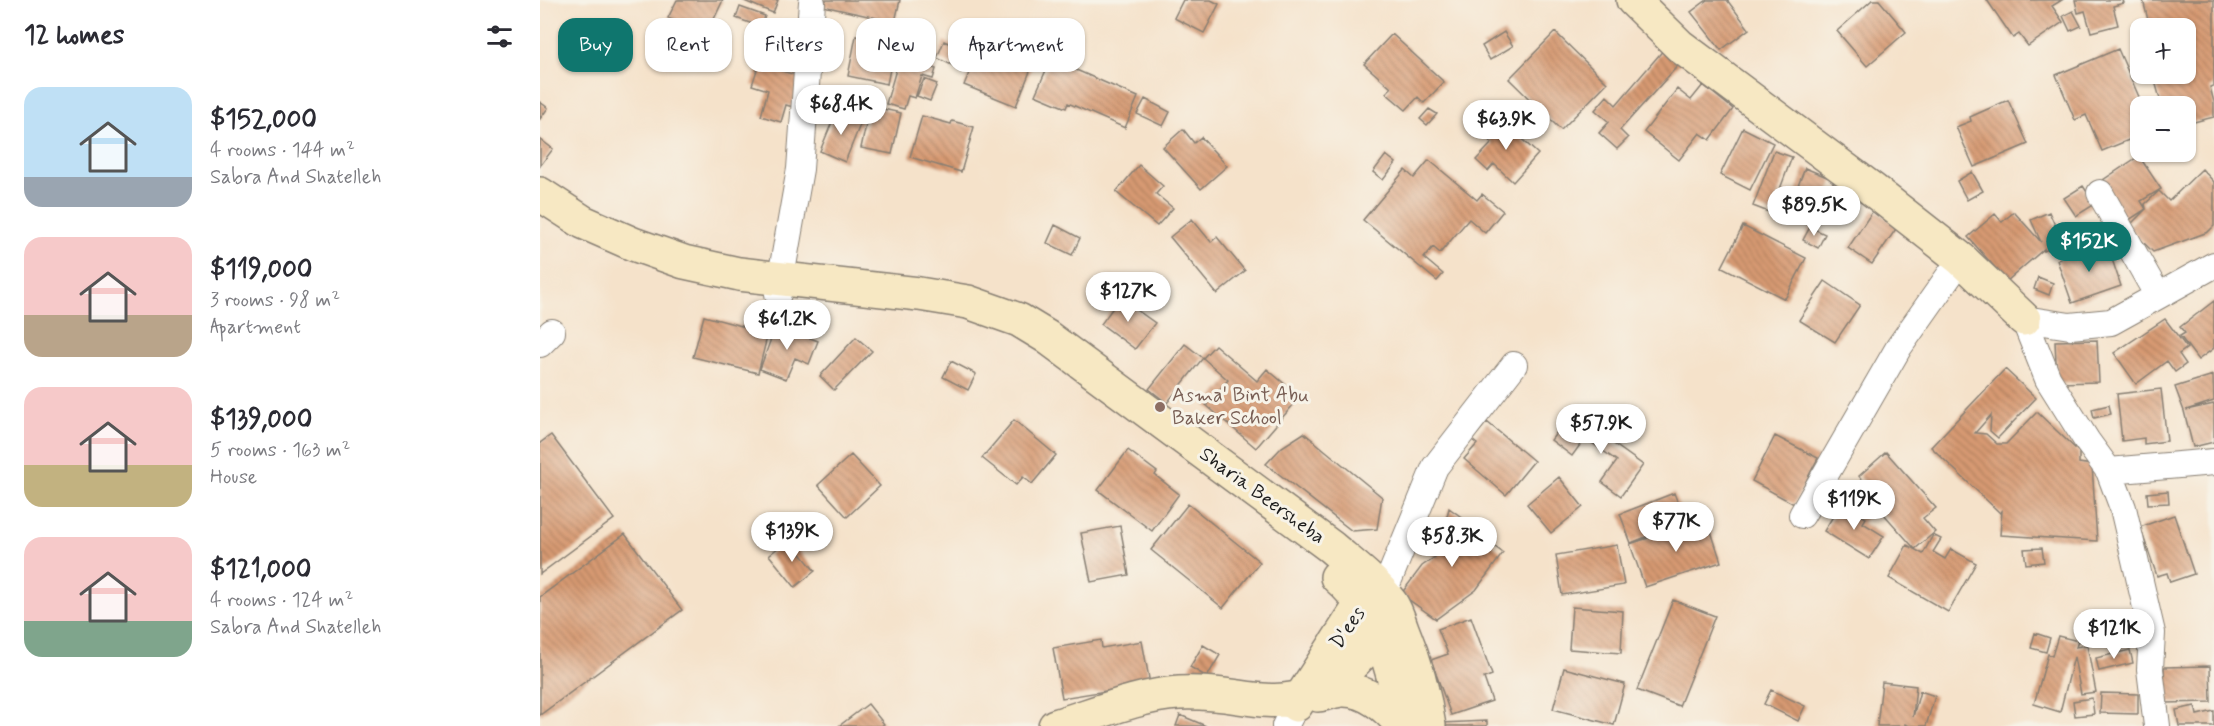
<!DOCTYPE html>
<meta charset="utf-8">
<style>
:root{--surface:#fff;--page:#f7f7f7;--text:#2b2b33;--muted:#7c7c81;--accent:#0f766e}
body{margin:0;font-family:Mynerve,sans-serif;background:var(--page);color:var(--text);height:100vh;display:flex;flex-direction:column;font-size:22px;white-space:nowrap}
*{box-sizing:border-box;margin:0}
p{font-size:20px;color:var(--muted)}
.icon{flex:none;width:33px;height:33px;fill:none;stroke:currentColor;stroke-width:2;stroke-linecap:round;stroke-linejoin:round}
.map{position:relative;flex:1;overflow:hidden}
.side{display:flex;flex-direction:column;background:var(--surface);width:540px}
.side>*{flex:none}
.hud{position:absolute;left:18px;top:18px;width:570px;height:54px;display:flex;gap:12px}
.fabs{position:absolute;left:1590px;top:18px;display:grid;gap:12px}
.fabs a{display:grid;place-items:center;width:66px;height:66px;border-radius:12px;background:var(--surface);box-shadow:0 2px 4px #0004;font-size:30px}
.price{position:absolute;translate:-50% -51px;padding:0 14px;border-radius:21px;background:#fff;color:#222;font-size:20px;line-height:39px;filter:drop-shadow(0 2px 3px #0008)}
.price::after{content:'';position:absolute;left:50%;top:36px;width:18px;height:14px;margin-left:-9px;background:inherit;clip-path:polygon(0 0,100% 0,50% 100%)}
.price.active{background:var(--accent);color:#fff}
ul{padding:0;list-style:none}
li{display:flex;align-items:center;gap:18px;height:150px;padding:0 24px}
li span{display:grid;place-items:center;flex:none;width:168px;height:120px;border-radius:18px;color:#555}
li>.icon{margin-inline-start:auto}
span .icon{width:72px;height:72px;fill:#fffc;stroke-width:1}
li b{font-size:26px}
h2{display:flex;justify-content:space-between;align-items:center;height:72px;padding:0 24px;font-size:26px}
.chip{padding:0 21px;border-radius:18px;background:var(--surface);box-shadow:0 2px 4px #0004;font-size:21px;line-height:54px}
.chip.active{background:var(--accent);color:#fff}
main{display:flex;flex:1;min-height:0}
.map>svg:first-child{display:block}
.building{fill:url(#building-back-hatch)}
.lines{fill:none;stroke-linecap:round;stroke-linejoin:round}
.street-casing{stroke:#887f73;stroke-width:28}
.secondary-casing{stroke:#887f73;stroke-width:36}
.street{stroke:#fff;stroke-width:26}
.secondary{stroke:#f7e8c3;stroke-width:33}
.education-dot{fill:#8d6e63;stroke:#f7f3e8;stroke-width:2}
.labels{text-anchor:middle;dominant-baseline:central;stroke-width:6;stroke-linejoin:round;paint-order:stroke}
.education-label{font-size:20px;fill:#785e54;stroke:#f7f3e8;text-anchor:start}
.street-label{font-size:20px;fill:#1c1c1c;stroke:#f7f3e8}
</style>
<main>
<section class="side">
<h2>12 homes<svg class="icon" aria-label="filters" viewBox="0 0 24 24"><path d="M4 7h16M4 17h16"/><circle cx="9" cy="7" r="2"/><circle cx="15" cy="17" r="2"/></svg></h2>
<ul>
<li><span style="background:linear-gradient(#bfe0f5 75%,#9aa5b1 0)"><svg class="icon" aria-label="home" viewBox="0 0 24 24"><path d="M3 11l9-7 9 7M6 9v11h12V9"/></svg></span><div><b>$152,000</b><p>4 rooms · 144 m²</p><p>Sabra And Shatelleh</p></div></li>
<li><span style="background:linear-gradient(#f6c9c9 65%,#b9a48a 0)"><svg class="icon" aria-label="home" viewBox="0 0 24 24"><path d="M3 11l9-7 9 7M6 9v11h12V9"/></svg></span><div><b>$119,000</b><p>3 rooms · 98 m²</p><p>Apartment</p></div></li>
<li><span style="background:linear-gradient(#f6c9c9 65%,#c2b280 0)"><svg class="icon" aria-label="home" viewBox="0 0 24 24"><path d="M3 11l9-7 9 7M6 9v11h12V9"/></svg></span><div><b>$139,000</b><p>5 rooms · 163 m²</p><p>House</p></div></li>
<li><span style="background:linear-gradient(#f6c9c9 70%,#7fa58c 0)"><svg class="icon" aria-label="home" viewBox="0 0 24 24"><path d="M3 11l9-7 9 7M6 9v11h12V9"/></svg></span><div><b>$121,000</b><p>4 rooms · 124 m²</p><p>Sabra And Shatelleh</p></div></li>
</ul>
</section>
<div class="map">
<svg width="1674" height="726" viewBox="0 0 1674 726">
<defs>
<pattern id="building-back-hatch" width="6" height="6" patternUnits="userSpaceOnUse" patternTransform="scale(1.5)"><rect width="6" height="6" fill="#d79a72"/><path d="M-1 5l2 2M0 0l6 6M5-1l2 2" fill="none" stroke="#ae7d5d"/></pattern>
</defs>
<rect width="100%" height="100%" fill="#f7f3e8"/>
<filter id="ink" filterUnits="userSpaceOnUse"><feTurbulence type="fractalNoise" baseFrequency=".0167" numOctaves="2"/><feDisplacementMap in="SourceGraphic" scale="12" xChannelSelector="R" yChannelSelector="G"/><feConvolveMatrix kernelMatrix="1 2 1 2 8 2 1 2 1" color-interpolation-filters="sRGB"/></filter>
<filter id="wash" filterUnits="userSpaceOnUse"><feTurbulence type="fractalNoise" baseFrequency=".008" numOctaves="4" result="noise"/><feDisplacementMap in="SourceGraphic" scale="24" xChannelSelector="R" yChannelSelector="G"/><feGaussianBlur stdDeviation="1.35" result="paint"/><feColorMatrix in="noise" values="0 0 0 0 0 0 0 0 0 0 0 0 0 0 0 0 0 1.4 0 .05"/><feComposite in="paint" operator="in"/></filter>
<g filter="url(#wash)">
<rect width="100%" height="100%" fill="#f5e2ca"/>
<g id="blocks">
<path class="building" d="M 137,0 L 183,0 L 166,36 L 128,18 Z
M 202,0 L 238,0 L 233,13 Z
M 275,0 L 360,0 L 355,22 L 274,4 Z
M 643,0 L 671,0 L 679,4 L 664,33 L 634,18 Z
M 1167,0 L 1187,0 L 1209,29 L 1181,50 L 1151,12 Z
M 1332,0 L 1339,0 L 1366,32 L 1327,66 L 1297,31 Z
M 1447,0 L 1522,0 L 1512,6 L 1523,22 L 1488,46 L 1479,34 L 1473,38 Z
M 1535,0 L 1583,0 L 1584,3 L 1573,6 L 1578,25 L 1551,32 L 1545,11 L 1538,13 Z
M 1603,0 L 1674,0 L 1674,86 L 1670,87 L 1674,102 L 1674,117 L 1646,124 L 1646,106 L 1622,106 L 1613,74 L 1646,74 L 1646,28 L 1610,28 Z
M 200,7 L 225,16 L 221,27 L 196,18 Z
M 1533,11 L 1541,26 L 1530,31 L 1523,16 Z
M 964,32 L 973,46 L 950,60 L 942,46 Z
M 1015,32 L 1067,83 L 1021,130 L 969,79 Z
M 852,34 L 904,82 L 884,103 L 878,97 L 866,110 L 846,93 L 851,88 L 824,64 Z
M 316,36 L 355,44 L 347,84 L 308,76 Z
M 357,37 L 394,38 L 393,56 L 357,55 Z
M 404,41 L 428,52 L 420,69 L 397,58 Z
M 1126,47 L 1142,61 L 1080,130 L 1088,138 L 1077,149 L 1059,133 L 1069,122 L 1055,110 L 1067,96 L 1076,105 Z
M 439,49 L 481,66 L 485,55 L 495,59 L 476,106 L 424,85 Z
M 1578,49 L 1603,106 L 1600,106 L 1600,131 L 1595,133 L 1596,137 L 1562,151 L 1546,115 L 1535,120 L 1516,75 Z
M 359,59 L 396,69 L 393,79 L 382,76 L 375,98 L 368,96 L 364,109 L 346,104 Z
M 511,59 L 598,97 L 585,128 L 528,103 L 526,108 L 495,95 Z
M 219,64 L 262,77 L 253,107 L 246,105 L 241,122 L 221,116 L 228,90 L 212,85 Z
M 384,79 L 397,84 L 390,101 L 377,96 Z
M 1163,85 L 1193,109 L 1170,140 L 1160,133 L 1139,160 L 1104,132 L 1137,89 L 1151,100 Z
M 605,99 L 630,112 L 623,126 L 597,114 Z
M 1468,100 L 1488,144 L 1434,167 L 1416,127 L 1431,121 L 1430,117 Z
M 0,102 L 8,108 L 0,119 Z
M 330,106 L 361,113 L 352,154 L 321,148 Z
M 889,109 L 897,114 L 887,125 L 880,119 Z
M 297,110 L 322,120 L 305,162 L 280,151 Z
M 382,116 L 411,124 L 412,121 L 434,127 L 421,172 L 370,157 Z
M 959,118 L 998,154 L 973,182 L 954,164 L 948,171 L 936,160 L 952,143 L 943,134 Z
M 1203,128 L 1233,143 L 1210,190 L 1180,175 Z
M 643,129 L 654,143 L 661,137 L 687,166 L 661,189 L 623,147 Z
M 0,139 L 13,149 L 0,166 Z
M 1234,151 L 1252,157 L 1231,213 L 1213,206 Z
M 846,155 L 856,163 L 843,180 L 833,172 Z
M 1599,156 L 1621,189 L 1601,201 L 1606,209 L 1586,222 L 1560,182 Z
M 889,160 L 937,200 L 942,194 L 963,211 L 945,233 L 929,219 L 900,253 L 893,247 L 884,258 L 903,274 L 897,281 L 823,220 L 865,170 L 874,178 Z
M 599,165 L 623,186 L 616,194 L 633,208 L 617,226 L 576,192 Z
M 1265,168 L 1294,180 L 1277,222 L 1239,207 L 1245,192 L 1254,196 Z
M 1662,169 L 1674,182 L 1674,226 L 1668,232 L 1613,252 L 1588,227 L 1606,209 L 1605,204 L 1619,191 L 1629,201 Z
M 1432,172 L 1443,191 L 1427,200 L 1417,181 Z
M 1543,186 L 1555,204 L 1536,216 L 1524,198 Z
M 1334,209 L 1358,226 L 1332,264 L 1308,248 Z
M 1474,212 L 1501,242 L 1491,220 L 1509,212 L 1523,243 L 1504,251 L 1504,249 L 1467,281 L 1428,237 L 1455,214 L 1462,222 Z
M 652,219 L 671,242 L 677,237 L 705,271 L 677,294 L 630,237 Z
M 515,225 L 540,238 L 532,255 L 507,243 Z
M 1203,226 L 1266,258 L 1245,299 L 1182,267 Z
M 1270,227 L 1285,234 L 1278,248 L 1263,240 Z
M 1567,244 L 1581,286 L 1532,303 L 1517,260 Z
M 1498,277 L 1513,283 L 1509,295 L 1494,289 Z
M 1285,281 L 1320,305 L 1295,342 L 1259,320 Z
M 580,298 L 615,323 L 595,349 L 561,324 Z
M 1674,301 L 1674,348 L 1658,360 L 1640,336 L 1645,333 L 1640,327 Z
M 164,316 L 228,333 L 218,373 L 153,357 Z
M 1625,319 L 1647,348 L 1639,354 L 1646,364 L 1635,372 L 1627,361 L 1596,384 L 1574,353 Z
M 236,325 L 278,341 L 269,364 L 255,358 L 246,379 L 220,369 Z
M 316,337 L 332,351 L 294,390 L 280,376 Z
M 1557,340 L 1559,382 L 1517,383 L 1515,341 Z
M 645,344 L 663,358 L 627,403 L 609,389 Z
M 675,345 L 717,381 L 727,369 L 760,397 L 716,448 L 666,405 L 688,380 L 663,358 Z
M 411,361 L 436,374 L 428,390 L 403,377 Z
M 1465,369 L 1496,398 L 1458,438 L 1450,431 L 1451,415 L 1435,433 L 1446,434 L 1457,444 L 1466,444 L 1497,412 L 1539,452 L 1539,463 L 1552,465 L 1557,541 L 1460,535 L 1462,511 L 1460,513 L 1391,447 Z
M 1673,375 L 1674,401 L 1646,410 L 1674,404 L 1674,442 L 1653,447 L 1644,411 L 1635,387 Z
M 1621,389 L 1627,441 L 1604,444 L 1604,438 L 1582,441 L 1577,394 Z
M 1569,405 L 1571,414 L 1554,418 L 1552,409 Z
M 474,420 L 516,455 L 492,484 L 483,477 L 476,485 L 442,458 Z
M 947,422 L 994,461 L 966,495 L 924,459 L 937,444 L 932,440 Z
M 1043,422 L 1103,465 L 1081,496 L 1062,482 L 1077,461 L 1045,438 L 1032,456 L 1011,440 L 1024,423 L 1036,432 Z
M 764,433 L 842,497 L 837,529 L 812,531 L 726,464 L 742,447 Z
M 11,435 L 74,519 L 0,574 L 0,443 Z
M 1235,436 L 1278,458 L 1254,504 L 1212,481 Z
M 588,450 L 617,472 L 615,475 L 639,494 L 612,531 L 558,490 Z
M 1346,452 L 1396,508 L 1383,518 L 1395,532 L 1375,549 L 1342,512 L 1347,509 L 1319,476 Z
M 311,455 L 340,486 L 307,517 L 278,485 Z
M 1019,477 L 1043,507 L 1011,533 L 987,504 Z
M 1628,491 L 1629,503 L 1608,504 L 1607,493 Z
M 1134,493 L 1145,521 L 1091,543 L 1080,514 Z
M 1301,503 L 1326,518 L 1323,523 L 1344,536 L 1329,559 L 1284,531 Z
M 648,504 L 720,562 L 683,608 L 611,550 Z
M 909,508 L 920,516 L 929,527 L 963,553 L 936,590 L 896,619 L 861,594 L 882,566 L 895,557 L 888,548 L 905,525 Z
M 1634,515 L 1654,574 L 1630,582 L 1627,573 L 1617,576 L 1600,527 Z
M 1167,519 L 1181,562 L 1105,587 L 1090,544 Z
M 580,526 L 589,575 L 551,582 L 541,533 Z
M 85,534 L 142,610 L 0,715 L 0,597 Z
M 1393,535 L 1401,539 L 1393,552 L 1405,559 L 1411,549 L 1436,563 L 1408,612 L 1349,578 L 1367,545 L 1383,554 Z
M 249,539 L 275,571 L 255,587 L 229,555 Z
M 1077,545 L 1084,585 L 1022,595 L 1016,555 Z
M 1502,548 L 1504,562 L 1486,564 L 1484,549 Z
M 1133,600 L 1175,616 L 1139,706 L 1097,690 Z
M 1032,607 L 1083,611 L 1081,653 L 1029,649 Z
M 931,617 L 952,675 L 944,678 L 952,701 L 911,715 L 891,660 L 908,654 L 898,629 Z
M 1495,633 L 1510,638 L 1506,652 L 1491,648 Z
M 1518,636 L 1538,641 L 1536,647 L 1547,645 L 1556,692 L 1541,694 L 1534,657 L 1520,712 L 1494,704 L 1508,654 L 1512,656 Z
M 561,640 L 562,648 L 602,641 L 610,684 L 522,698 L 513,648 Z
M 663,645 L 680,655 L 667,677 L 650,667 Z
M 1590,650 L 1593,663 L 1559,671 L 1556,658 Z
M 1670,666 L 1671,702 L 1625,703 L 1624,667 Z
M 1024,668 L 1085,684 L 1074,725 L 1013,709 Z
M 1342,682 L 1376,686 L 1373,717 L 1380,691 L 1395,696 L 1386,726 L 1370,726 L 1365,724 L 1365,726 L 1337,726 Z
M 1231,690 L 1265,706 L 1258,721 L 1224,704 Z
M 1561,693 L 1598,694 L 1598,714 L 1560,713 Z
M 1552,698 L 1554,714 L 1535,716 L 1533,701 Z
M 328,704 L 344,724 L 341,726 L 299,726 Z
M 1655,706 L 1657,715 L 1674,711 L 1674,726 L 1639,726 L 1636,710 Z
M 640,715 L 666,726 L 636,726 Z
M 947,721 L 947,726 L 901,726 L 901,723 Z"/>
</g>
</g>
<g filter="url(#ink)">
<use href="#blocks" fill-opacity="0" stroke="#887f73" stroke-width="1.5"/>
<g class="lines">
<defs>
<path id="street" d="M 1560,193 L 1618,296
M 238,294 L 260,169 L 272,2
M 1484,319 L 1508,379 L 1547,441 L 1569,471 L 1583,508 L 1612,633 L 1610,669 L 1617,726
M 1484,319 L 1530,326 L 1571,322 L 1674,265
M 0,344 L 12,332
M 1569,471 L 1674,462
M 1262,515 L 1359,347 L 1421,259
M 843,594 L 895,467 L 974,365
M 745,726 L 756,705"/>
<path id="secondary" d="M 1093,0 L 1140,46 L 1333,190 L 1421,259 L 1484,319
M 0,194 L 43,222 L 93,244 L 144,262 L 199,274 L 379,294 L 428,302 L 479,320 L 507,337 L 791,547 C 812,565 834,581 851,603 C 856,610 859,620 862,629 C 875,660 884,692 889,726
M 797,577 C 842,616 853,670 864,726
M 778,695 C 786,694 794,691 802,690 C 826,689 849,708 862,726
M 515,726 C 552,715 600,695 639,693 C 714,689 747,726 811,665 C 820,656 832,645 838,634 C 843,627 842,603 843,594 L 822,603 L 756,705"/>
</defs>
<use href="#street" class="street-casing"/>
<use href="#secondary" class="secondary-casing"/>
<use href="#street" class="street"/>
<use href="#secondary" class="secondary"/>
</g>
</g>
<circle class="education-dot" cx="620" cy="407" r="6"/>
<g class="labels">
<g class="education-label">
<text x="632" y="395">Asma' Bint Abu<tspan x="632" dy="23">Baker School</tspan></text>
</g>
<g class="street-label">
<text transform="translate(722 496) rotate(36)">Sharia Beersheba</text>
<text transform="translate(808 628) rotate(-56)">D'ees</text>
</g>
</g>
</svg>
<div class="fabs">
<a>+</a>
<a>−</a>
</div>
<b class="price" style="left:301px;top:136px">$68.4K</b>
<b class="price" style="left:966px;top:151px">$63.9K</b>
<b class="price" style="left:1274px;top:237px">$89.5K</b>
<b class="price active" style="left:1549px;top:273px">$152K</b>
<b class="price" style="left:588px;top:323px">$127K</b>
<b class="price" style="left:247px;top:351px">$61.2K</b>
<b class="price" style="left:1061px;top:455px">$57.9K</b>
<b class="price" style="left:1314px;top:531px">$119K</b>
<b class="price" style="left:1136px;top:553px">$77K</b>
<b class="price" style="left:252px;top:563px">$139K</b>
<b class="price" style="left:912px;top:568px">$58.3K</b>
<b class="price" style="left:1574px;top:660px">$121K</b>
<div class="hud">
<a class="chip active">Buy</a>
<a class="chip">Rent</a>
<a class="chip">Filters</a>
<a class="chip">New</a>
<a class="chip">Apartment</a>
</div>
</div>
</main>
